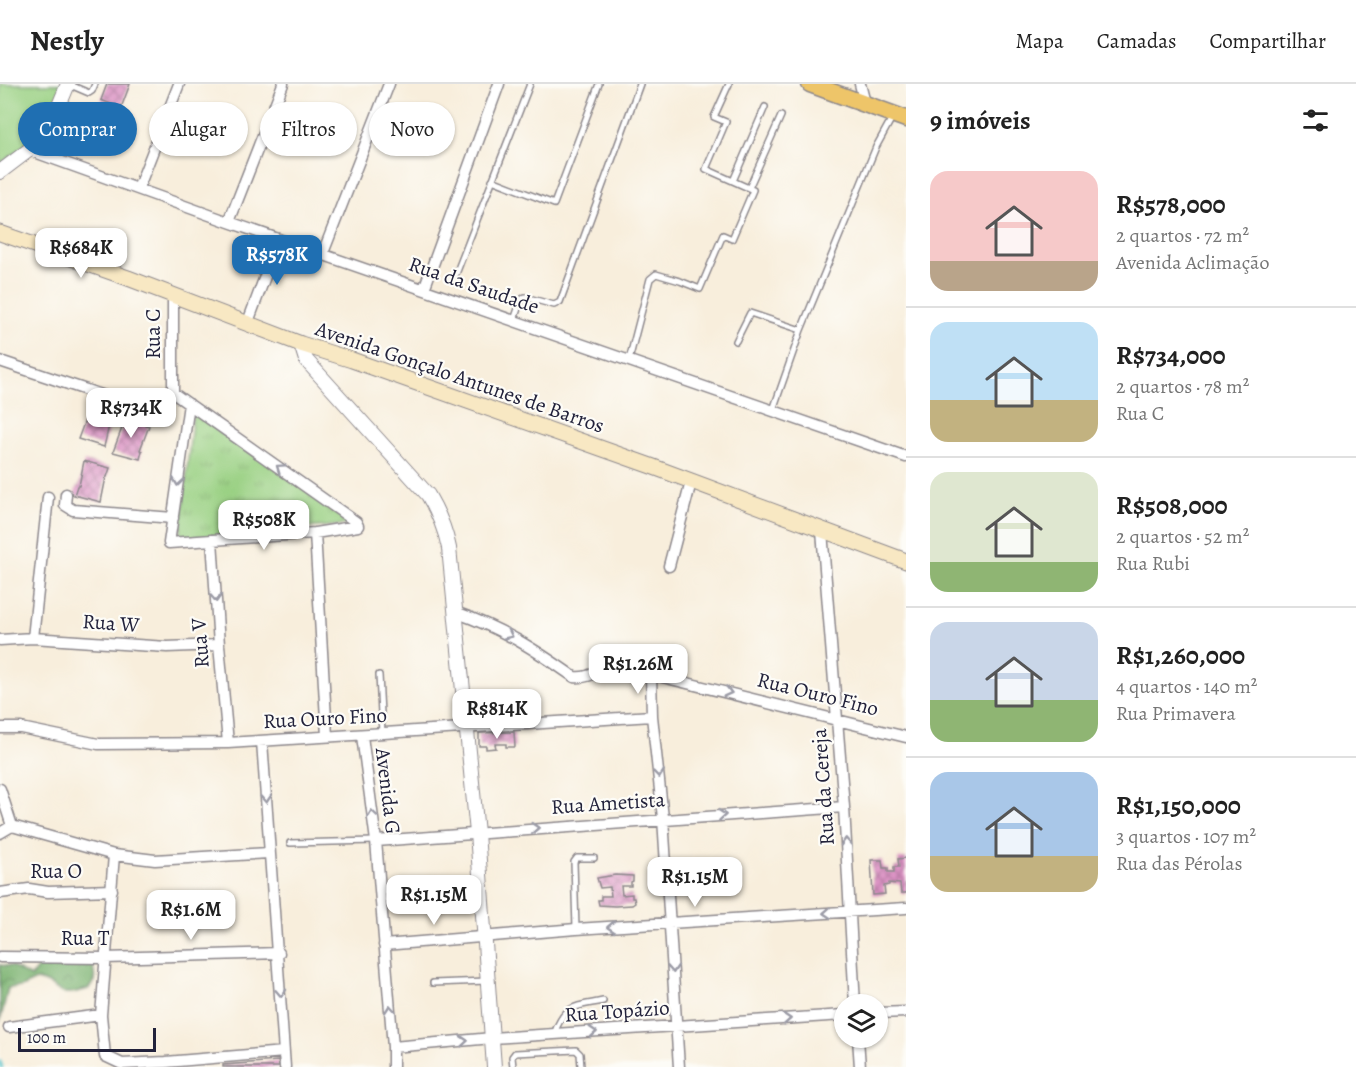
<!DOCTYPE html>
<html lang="pt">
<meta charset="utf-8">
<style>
:root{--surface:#fff;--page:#f6f6f6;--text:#222;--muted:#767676;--line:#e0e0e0;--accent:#1f6fb2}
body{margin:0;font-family:Alegreya,serif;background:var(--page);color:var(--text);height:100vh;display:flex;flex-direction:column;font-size:22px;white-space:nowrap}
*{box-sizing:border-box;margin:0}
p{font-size:20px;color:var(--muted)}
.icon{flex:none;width:33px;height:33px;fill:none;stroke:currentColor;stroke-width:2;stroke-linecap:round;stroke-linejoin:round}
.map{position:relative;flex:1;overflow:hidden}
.side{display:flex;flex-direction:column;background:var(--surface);width:450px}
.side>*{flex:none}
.banner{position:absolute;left:18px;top:18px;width:570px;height:54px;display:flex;gap:12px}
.tools{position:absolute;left:834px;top:910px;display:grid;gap:12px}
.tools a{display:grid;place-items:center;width:54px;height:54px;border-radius:50%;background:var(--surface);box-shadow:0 2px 4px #0004;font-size:30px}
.scale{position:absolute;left:18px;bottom:15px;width:138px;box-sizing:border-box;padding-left:6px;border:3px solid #22223b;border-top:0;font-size:16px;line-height:21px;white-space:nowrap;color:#22223b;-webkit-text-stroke:4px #fdfcf7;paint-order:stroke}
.price{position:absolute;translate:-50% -51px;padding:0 14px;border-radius:12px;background:#fff;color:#222;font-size:20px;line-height:39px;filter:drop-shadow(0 2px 3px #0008)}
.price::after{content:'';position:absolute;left:50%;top:36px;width:18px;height:14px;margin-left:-9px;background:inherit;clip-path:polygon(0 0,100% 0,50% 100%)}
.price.selected{background:var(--accent);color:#fff}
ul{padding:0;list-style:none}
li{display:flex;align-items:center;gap:18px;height:150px;padding:0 24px}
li+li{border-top:2px solid var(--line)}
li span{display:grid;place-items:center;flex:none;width:168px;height:120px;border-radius:18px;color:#555}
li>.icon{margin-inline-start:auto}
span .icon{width:72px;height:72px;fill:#fffc;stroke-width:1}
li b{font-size:26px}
h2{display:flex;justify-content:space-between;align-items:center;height:72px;padding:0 24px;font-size:26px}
.tag{padding:0 21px;border-radius:27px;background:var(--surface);box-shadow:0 2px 4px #0004;font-size:21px;line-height:54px}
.tag.selected{background:var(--accent);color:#fff}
header{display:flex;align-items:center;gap:36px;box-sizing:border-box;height:84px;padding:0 30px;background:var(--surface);border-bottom:2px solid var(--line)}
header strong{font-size:28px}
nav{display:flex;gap:33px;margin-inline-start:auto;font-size:21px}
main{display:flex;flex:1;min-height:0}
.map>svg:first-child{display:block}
.green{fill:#99d082;stroke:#5e795e;stroke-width:1.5}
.forest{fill:url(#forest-crowns);stroke:#4e6a56;stroke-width:1.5}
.park{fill:url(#park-tufts);stroke:#5e795e;stroke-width:1.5}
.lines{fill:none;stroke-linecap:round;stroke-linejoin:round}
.stream{stroke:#54c2c9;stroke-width:3}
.building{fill:url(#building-cross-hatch)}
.service-casing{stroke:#8d888c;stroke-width:8}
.minor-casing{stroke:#8d888c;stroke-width:13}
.tertiary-casing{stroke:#8d888c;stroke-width:16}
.secondary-casing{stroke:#8d888c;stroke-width:17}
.primary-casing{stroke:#8d888c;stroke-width:19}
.service{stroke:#fff;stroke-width:5}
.minor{stroke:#fff;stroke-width:10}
.tertiary{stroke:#fff;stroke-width:14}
.secondary{stroke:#f8e8c3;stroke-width:15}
.primary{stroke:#eec569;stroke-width:16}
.oneway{stroke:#9c9ca7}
.labels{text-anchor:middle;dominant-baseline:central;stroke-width:4.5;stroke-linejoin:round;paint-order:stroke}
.street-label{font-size:21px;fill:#22223b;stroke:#fdfcf7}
</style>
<header>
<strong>Nestly</strong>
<nav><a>Mapa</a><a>Camadas</a><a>Compartilhar</a></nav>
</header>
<main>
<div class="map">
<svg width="906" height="983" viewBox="0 0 906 983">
<defs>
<pattern id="forest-crowns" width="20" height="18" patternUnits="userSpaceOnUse" patternTransform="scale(1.5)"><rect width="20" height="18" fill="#7ab270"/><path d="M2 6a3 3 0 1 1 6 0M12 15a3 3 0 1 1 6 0" fill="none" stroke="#64905d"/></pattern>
<pattern id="park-tufts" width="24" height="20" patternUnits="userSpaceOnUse" patternTransform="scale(1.5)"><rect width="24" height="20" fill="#99d082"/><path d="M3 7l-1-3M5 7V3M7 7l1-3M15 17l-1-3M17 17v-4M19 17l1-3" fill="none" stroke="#84b271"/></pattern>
<pattern id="building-cross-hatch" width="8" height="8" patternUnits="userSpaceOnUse" patternTransform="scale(1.5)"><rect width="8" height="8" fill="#dc93c4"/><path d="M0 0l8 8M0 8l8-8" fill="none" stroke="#b278a0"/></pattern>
</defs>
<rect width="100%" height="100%" fill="#fdfcf7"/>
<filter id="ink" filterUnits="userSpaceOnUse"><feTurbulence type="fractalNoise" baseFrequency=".0167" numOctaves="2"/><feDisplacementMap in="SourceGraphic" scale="12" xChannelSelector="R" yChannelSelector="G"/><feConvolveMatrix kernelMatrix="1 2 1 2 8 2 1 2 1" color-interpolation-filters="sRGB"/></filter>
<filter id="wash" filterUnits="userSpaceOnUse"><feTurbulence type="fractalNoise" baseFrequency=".008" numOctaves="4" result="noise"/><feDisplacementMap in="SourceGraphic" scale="24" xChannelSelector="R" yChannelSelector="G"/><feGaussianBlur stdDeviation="1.35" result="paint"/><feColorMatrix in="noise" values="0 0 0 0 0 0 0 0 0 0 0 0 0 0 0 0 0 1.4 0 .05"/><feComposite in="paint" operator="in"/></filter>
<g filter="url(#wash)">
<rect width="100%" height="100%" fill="#f8eedc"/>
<path class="green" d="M 0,0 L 64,0 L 52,31 L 30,58 L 0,80 Z"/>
<path class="forest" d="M 43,876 L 87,876 L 93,882 L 95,897 L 88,905 L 72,909 L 63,909 L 47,899 L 36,896 L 21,903 L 8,904 L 0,938 L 0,881 L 11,882 L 31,893 Z"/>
<path class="park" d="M 193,327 L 355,440 L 180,455 Z"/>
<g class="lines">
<path class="stream" d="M 0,977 L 2,983"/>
</g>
<g id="blocks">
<path class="building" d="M 107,0 L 130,0 L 121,24 L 101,16 Z
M 88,321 L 114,329 L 111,338 L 110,337 L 104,363 L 78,355 L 87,331 L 85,330 Z
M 123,334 L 149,342 L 140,366 L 142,367 L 140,375 L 113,368 L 122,344 L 120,343 Z
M 84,377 L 110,384 L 107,393 L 106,393 L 101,418 L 74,411 L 77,402 L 79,402 Z
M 514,648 L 515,663 L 506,663 L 506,660 L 495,660 L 496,664 L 486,665 L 486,662 L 479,662 L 479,649 Z
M 906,774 L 906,809 L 901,809 L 900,800 L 889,799 L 889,801 L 884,802 L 885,810 L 873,811 L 871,776 L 882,776 L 883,784 L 888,784 L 888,788 L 894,788 L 894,783 L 899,783 L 898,775 Z
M 615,791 L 633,792 L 633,797 L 631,798 L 631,802 L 621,802 L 622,811 L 632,810 L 632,814 L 634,814 L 635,819 L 632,821 L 615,822 L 599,821 L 598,816 L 601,816 L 601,812 L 611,812 L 610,803 L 600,804 L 597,794 Z
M 278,977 L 279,983 L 223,983 L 223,981 Z"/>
</g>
</g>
<g filter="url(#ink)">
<use href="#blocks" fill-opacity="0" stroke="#8d888c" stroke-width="1.5"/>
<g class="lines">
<defs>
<path id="service" d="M 68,0 L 89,9 L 92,7 L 95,0
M 492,96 L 554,120 L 599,0
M 733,97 L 765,23
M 749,104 L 781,32
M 456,190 L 530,0
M 514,236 L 521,216 L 525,213 L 554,221 L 560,218 L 640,0
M 736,257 L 750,229 L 801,246
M 629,276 L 650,195 L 656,190 L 680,197 L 700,205 L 723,151 L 732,155 L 753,106 L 706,85 L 726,38 L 714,33 L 729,0
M 773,326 L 801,246 L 876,63 L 893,32
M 379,591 L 382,649
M 290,759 L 376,757
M 433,817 L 480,813
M 576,845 L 574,778 L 577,774 L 594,774
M 433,899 L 487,897
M 554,950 C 565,920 574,923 603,917
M 513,983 L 512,973 L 515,969 L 576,966 L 580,970 L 581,983"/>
<path id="minor" d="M 860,0 L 865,19
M 51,41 L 50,65 L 53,74
M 29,66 L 229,138 L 906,373
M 138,105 L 179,0
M 229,138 L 283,0
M 323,169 L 389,0
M 424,205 L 499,0
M 173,211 L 173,309 L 356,438 L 358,442 L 315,449 L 169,459 L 189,320
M 248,238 L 279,155
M 0,277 L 134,322 L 173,309
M 66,410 L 65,421 L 73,426 L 173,434
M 822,447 L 844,723 L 855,921
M 315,449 L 327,652
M 212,456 L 219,561 L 228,659
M 669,482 L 691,398
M 455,528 C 503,545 533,564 574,593 C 590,595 599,585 614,581 L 906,653
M 33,554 L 48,413
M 0,556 L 33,554 L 167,563 L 219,561
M 651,589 L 652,632 L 663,734 L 679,983
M 0,644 L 21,644 L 98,660 L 228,659 L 652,632
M 362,652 L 376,757 L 393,963 L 393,983
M 262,657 L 285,983
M 0,705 L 12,742
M 0,749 L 12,742 L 114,771 L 155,776 L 269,769
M 376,757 L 844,723
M 114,771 L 101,931 L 105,972 L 122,980 L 166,978 L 284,968
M 0,809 L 29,805 L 48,808 L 112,806
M 384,861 L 576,845 L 906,824
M 0,873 L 105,874 L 279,869
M 878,929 L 906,928
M 9,943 L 101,931
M 858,954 L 860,983
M 393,963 L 492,954 L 844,931"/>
<path id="tertiary" d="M 0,88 L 29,66 L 51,41 L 68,0
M 301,260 L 306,276 L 428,411 C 438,428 445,444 449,464 L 477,749 L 494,983"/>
<path id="secondary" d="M 0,149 L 128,194 L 301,260 L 352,276 L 651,382 L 906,477"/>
<path id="primary" d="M 810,0 L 906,35"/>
</defs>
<use href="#service" class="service-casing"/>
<use href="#minor" class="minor-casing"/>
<use href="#tertiary" class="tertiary-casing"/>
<use href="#secondary" class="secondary-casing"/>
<use href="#primary" class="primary-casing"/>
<use href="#service" class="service"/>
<use href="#minor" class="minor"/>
<use href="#tertiary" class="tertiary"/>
<use href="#secondary" class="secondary"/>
<use href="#primary" class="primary"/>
</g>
<defs><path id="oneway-chevron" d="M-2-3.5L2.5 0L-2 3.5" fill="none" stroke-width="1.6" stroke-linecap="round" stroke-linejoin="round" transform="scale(1.5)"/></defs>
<g class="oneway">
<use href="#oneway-chevron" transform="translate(280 384) rotate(-145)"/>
<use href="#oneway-chevron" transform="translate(178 398) rotate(98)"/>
<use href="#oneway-chevron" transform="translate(216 514) rotate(87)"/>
<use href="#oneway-chevron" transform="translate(509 551) rotate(26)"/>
<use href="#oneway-chevron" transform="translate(728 608) rotate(14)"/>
<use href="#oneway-chevron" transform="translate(659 690) rotate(84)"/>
<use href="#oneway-chevron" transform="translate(266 715) rotate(86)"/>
<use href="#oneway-chevron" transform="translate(372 730) rotate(-98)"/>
<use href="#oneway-chevron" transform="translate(722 731) rotate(-4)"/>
<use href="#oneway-chevron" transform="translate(535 744) rotate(-4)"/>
<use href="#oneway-chevron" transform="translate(846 758) rotate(-93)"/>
<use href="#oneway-chevron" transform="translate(827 829) rotate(176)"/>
<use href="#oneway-chevron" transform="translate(611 843) rotate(177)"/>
<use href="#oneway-chevron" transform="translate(673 885) rotate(86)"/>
<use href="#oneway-chevron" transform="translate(281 909) rotate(87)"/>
<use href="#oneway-chevron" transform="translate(390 925) rotate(-95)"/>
<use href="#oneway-chevron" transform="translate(787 935) rotate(-4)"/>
<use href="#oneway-chevron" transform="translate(593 948) rotate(-4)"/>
<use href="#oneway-chevron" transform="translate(464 957) rotate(-5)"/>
</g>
</g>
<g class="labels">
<g class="street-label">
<text transform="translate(474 201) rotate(19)">Rua da Saudade</text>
<text transform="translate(153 250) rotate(-90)">Rua C</text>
<text transform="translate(460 293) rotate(19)">Avenida Gonçalo Antunes de Barros</text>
<text transform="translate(111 539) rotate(4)">Rua W</text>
<text transform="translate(200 559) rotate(-94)">Rua V</text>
<text transform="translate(818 610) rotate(14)">Rua Ouro Fino</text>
<text transform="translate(325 634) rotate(-3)">Rua Ouro Fino</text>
<text transform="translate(823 703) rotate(-94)">Rua da Cereja</text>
<text transform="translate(388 707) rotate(83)">Avenida G</text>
<text transform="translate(608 719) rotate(-4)">Rua Ametista</text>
<text x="56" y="787">Rua O</text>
<text x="85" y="854">Rua T</text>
<text transform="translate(617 927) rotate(-4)">Rua Topázio</text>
</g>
</g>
</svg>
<div class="tools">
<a><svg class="icon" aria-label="layers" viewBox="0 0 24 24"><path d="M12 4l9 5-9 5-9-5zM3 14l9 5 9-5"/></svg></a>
</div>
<div class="scale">100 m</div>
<b class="price" style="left:81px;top:195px">R$684K</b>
<b class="price selected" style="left:277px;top:202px">R$578K</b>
<b class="price" style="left:131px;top:355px">R$734K</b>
<b class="price" style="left:264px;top:467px">R$508K</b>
<b class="price" style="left:638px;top:611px">R$1.26M</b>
<b class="price" style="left:497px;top:656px">R$814K</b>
<b class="price" style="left:695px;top:824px">R$1.15M</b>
<b class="price" style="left:434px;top:842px">R$1.15M</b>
<b class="price" style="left:191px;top:857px">R$1.6M</b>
<div class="banner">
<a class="tag selected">Comprar</a>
<a class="tag">Alugar</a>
<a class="tag">Filtros</a>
<a class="tag">Novo</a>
</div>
</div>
<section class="side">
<h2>9 imóveis<svg class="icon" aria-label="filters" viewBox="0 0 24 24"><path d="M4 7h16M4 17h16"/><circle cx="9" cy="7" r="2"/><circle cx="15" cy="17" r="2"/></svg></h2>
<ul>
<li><span style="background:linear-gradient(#f6c9c9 75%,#b9a48a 0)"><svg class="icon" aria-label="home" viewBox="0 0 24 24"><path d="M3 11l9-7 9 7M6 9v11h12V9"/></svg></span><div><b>R$578,000</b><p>2 quartos · 72 m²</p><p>Avenida Aclimação</p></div></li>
<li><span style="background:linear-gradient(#bfe0f5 65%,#c2b280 0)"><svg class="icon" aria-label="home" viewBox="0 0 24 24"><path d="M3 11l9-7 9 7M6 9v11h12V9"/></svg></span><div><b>R$734,000</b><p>2 quartos · 78 m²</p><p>Rua C</p></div></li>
<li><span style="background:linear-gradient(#dfe7d0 75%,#8fb573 0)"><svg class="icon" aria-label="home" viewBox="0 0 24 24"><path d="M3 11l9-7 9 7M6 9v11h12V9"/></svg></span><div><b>R$508,000</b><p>2 quartos · 52 m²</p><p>Rua Rubi</p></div></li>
<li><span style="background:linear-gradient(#c9d6e8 65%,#8fb573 0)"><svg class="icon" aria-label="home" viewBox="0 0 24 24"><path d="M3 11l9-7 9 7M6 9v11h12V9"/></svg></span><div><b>R$1,260,000</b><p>4 quartos · 140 m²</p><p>Rua Primavera</p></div></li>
<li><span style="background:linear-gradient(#a9c7e8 70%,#c2b280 0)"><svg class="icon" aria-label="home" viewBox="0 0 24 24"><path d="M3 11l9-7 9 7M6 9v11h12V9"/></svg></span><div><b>R$1,150,000</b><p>3 quartos · 107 m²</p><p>Rua das Pérolas</p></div></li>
</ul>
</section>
</main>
